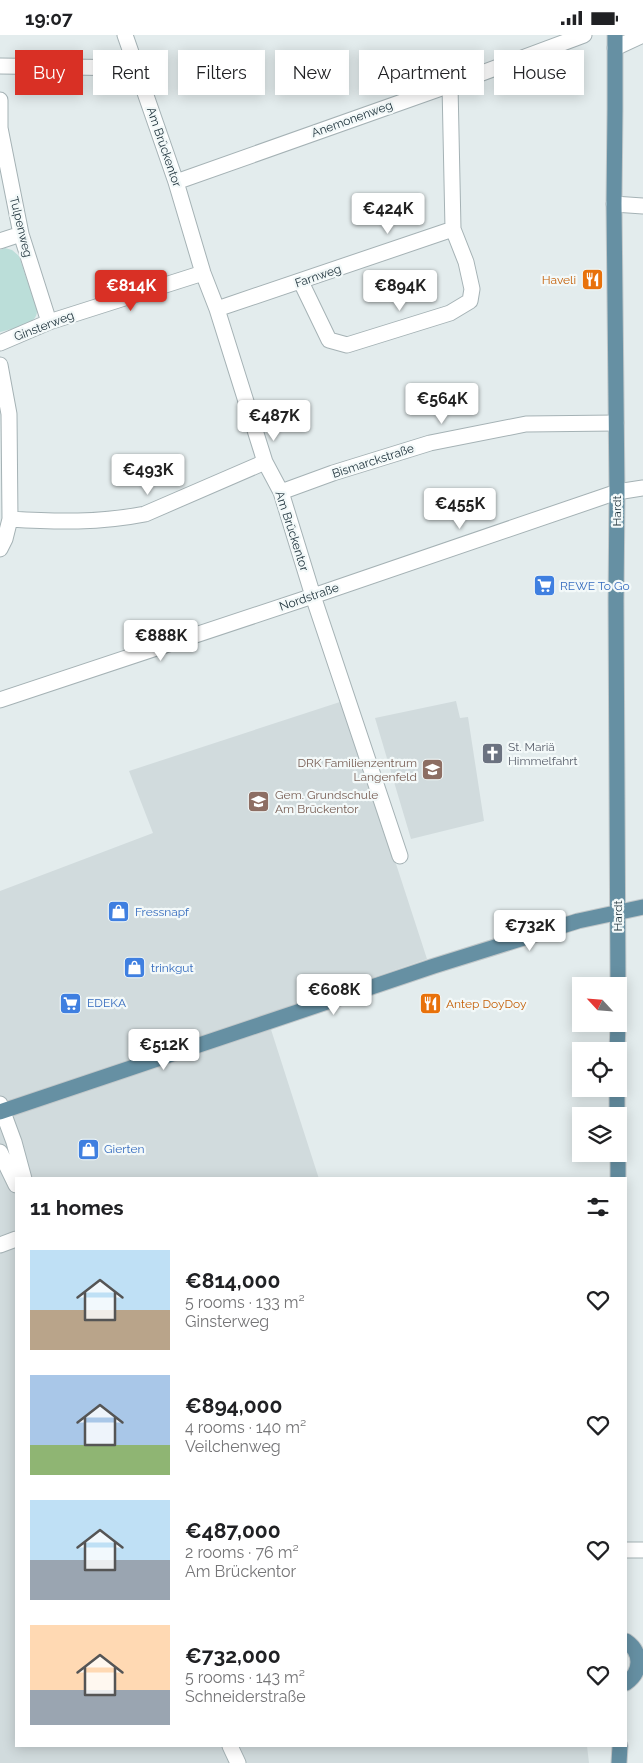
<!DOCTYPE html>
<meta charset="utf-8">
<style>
:root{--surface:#fff;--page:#f2f2f2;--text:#202124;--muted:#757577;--accent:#d93025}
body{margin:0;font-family:Raleway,sans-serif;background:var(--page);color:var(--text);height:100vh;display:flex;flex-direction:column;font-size:19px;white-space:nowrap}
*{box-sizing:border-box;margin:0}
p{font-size:16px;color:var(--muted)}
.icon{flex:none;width:28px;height:28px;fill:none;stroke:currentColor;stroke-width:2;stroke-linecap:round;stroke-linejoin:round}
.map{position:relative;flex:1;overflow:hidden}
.panel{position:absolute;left:15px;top:1142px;width:612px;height:570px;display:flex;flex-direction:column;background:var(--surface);border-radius:0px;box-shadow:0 2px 12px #0003}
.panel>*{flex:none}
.top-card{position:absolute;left:15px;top:15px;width:614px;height:45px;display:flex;gap:10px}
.needle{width:32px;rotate:296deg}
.buttons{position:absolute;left:572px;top:942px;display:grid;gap:10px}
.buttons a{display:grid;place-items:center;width:55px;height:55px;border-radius:0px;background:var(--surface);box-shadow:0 2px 12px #0003;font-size:25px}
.price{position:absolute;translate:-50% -42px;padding:0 11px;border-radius:5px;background:#fff;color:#222;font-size:16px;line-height:32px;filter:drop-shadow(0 1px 2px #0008)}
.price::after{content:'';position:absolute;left:50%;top:30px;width:15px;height:11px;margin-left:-8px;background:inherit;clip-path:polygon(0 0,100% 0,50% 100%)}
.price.active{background:var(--accent);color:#fff}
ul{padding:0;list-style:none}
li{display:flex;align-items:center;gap:15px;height:125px;padding:0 15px}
li span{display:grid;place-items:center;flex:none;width:140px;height:100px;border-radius:0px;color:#555}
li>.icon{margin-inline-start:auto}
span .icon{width:60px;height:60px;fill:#fffc;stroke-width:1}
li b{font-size:21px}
h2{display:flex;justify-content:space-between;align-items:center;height:60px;padding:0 15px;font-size:21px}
.pill{padding:0 18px;border-radius:0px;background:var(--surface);box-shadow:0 2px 12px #0003;font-size:18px;line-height:45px}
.pill.active{background:var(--accent);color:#fff}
.status{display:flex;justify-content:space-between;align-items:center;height:35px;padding:0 25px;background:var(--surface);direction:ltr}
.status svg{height:14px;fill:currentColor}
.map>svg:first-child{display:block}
.built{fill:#d1dbdd}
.green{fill:#bbded9}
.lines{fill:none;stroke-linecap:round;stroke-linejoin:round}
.minor-casing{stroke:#a5b2b5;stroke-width:17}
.major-casing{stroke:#c1c7c9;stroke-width:17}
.minor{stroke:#fff;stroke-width:15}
.major{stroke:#6690a3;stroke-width:15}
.labels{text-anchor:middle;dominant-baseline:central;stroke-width:4.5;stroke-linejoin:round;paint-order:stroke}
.street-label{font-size:12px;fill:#22363f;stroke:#f3f9f9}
.food-label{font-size:12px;fill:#c56008;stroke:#f3f9f9;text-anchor:end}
.shop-label{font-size:12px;fill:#366cbe;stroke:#f3f9f9;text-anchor:start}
.worship-label{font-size:12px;fill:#5b616d;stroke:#f3f9f9;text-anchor:start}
.education-label{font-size:12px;fill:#785e54;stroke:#f3f9f9;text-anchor:end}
</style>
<div class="status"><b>19:07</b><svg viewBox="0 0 49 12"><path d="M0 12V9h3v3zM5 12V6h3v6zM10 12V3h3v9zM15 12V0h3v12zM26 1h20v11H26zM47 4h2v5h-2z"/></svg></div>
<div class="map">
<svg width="643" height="1728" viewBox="0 0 643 1728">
<rect width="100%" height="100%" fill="#e3eced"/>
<path class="built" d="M 343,666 L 427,924 L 266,979 L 319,1144 L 16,1144 L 16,1711 L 587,1711 L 589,1728 L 0,1728 L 0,856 L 153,798 L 129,736 Z
M 456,666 L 460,683 L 468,682 L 484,786 L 411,804 L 375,683 Z"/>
<path class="green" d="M 5,213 L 12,215 L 19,221 L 37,275 C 38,291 12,293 0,297 L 0,215 Z"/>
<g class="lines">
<defs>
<path id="minor" d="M 125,0 L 176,147 L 203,238 L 217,274 L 265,427 L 281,457 L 313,561 L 400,821
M 615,13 L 643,0
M 0,31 L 137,33
M 0,65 L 0,93 L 21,199 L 49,287
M 176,147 L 450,50 L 584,0
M 614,169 L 643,171
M 0,206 L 21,199
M 301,247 L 329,305 L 347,310 L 450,278 L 470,266 L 472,254 L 466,227 L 453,194
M 217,274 L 453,194 L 450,50
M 0,308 L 49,287 L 203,238
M 0,330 L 9,379 L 10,484 L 5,504 L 0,514
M 281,457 L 333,438 L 430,408 L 526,389 L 616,388
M 10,484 C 56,487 100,488 145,479 L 265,427
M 0,665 L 313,561 L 617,457 L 643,453
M 0,1069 L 14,1107 L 24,1144
M 0,1117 L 16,1150
M 0,1210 L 16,1204
M 626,1515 L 643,1515
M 230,1711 L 238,1728"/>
<path id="major" d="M 615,0 L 615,74 L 614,169 L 617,457 L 616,566 L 618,951
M 617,1016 L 618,989
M 617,1054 L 617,1081
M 0,1077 L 434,931 L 578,886 L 643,872
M 618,1119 L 618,1144
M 626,1606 C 642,1617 642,1637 626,1648
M 619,1728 L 620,1711"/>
</defs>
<use href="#minor" class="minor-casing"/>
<use href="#major" class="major-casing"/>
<use href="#minor" class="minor"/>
<use href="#major" class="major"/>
</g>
<defs>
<symbol id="restaurant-square" viewBox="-11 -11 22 22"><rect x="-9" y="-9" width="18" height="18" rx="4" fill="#e8710a" stroke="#f3f9f9"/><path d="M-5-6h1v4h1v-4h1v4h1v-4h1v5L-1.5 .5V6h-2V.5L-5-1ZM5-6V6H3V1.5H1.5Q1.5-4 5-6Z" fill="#fff"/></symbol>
<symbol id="supermarket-square" viewBox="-11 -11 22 22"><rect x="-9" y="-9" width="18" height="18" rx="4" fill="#3f7fe0" stroke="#f3f9f9"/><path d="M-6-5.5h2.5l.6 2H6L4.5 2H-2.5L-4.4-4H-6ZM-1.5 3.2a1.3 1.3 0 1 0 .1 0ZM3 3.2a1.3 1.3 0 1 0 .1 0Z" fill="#fff"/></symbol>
<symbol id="church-square" viewBox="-11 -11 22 22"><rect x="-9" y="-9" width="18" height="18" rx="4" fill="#6b7280" stroke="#f3f9f9"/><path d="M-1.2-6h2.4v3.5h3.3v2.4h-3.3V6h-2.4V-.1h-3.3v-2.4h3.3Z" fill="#fff"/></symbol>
<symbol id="school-square" viewBox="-11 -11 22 22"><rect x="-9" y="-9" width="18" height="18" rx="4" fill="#8d6e63" stroke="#f3f9f9"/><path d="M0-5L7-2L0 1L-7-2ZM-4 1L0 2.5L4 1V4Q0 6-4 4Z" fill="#fff"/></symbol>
<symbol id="shop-square" viewBox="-11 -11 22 22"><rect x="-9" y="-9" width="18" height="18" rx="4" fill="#3f7fe0" stroke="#f3f9f9"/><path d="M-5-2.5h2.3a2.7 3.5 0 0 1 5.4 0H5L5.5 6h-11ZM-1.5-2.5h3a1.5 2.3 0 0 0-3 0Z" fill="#fff"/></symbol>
</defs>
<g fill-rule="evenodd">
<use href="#restaurant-square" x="580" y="232" width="25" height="25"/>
<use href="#supermarket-square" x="532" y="538" width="25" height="25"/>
<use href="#church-square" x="480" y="706" width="25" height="25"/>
<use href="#school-square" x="420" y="722" width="25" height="25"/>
<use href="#school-square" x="246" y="754" width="25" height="25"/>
<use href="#shop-square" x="106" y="864" width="25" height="25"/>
<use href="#shop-square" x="122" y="920" width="25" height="25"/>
<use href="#supermarket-square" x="58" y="956" width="25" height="25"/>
<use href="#restaurant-square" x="418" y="956" width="25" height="25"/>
<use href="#shop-square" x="76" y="1102" width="25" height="25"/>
</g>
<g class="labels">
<g class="street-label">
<text transform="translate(352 84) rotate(-20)">Anemonenweg</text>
<text transform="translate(164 112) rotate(71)">Am Brückentor</text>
<text transform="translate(21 192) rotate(76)">Tulpenweg</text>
<text transform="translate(318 241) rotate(-19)">Farnweg</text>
<text transform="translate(44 291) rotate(-21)">Ginsterweg</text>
<text transform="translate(373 426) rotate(-18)">Bismarckstraße</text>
<text transform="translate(617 476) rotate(-90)">Hardt</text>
<text transform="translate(292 496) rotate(72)">Am Brückentor</text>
<text transform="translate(309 562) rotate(-19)">Nordstraße</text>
<text transform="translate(618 881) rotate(-90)">Hardt</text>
</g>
<g class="food-label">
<text x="576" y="245">Haveli</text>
<text x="446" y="969" text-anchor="start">Antep DoyDoy</text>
</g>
<g class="shop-label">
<text x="560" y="551">REWE To Go</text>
<text x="135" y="877">Fressnapf</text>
<text x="151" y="933">trinkgut</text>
<text x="87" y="968">EDEKA</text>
<text x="104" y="1114">Gierten</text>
</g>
<g class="worship-label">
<text x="508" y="712">St. Mariä<tspan x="508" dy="14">Himmelfahrt</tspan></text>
</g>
<g class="education-label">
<text x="417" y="728">DRK Familienzentrum<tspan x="417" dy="14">Langenfeld</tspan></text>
<text x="275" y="760" text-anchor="start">Gem. Grundschule<tspan x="275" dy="14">Am Brückentor</tspan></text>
</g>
</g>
</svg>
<div class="buttons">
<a><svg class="needle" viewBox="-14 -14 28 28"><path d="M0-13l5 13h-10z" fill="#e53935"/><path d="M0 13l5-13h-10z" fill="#757577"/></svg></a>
<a><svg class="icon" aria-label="locate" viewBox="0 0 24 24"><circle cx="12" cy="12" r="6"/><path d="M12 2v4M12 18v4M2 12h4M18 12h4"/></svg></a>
<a><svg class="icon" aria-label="layers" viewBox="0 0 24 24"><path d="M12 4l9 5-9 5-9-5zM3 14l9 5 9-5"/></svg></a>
</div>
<b class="price" style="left:388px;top:200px">€424K</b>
<b class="price active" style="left:131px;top:277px">€814K</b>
<b class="price" style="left:400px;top:277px">€894K</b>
<b class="price" style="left:442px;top:390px">€564K</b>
<b class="price" style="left:274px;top:407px">€487K</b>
<b class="price" style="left:148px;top:461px">€493K</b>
<b class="price" style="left:460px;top:495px">€455K</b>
<b class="price" style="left:161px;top:627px">€888K</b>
<b class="price" style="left:530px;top:917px">€732K</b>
<b class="price" style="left:334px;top:981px">€608K</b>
<b class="price" style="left:164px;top:1036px">€512K</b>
<div class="top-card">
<a class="pill active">Buy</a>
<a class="pill">Rent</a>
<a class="pill">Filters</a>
<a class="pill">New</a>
<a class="pill">Apartment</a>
<a class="pill">House</a>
</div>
<section class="panel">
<h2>11 homes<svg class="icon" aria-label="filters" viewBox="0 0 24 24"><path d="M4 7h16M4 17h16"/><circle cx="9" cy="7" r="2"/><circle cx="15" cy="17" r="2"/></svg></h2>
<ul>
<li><span style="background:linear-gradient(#bfe0f5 60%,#b9a48a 0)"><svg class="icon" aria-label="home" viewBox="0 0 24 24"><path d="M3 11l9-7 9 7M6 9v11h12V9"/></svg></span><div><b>€814,000</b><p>5 rooms · 133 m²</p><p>Ginsterweg</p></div><svg class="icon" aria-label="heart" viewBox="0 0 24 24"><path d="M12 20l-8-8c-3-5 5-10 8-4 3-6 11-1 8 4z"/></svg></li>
<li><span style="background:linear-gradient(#a9c7e8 70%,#8fb573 0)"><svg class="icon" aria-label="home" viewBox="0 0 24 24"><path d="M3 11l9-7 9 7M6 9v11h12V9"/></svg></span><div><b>€894,000</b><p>4 rooms · 140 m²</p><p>Veilchenweg</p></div><svg class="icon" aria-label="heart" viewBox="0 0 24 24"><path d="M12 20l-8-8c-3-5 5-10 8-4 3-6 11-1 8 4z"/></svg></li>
<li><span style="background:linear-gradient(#bfe0f5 60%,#9aa5b1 0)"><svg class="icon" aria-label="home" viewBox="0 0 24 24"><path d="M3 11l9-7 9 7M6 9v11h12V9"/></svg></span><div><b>€487,000</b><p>2 rooms · 76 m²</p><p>Am Brückentor</p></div><svg class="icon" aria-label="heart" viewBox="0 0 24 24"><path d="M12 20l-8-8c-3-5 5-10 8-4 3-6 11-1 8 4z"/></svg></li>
<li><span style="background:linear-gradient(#ffd9b3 65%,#9aa5b1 0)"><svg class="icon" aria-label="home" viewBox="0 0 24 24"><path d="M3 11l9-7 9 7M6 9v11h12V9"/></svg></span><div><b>€732,000</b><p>5 rooms · 143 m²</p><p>Schneiderstraße</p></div><svg class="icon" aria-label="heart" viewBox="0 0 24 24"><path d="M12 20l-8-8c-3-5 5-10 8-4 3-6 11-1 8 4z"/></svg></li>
</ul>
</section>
</div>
